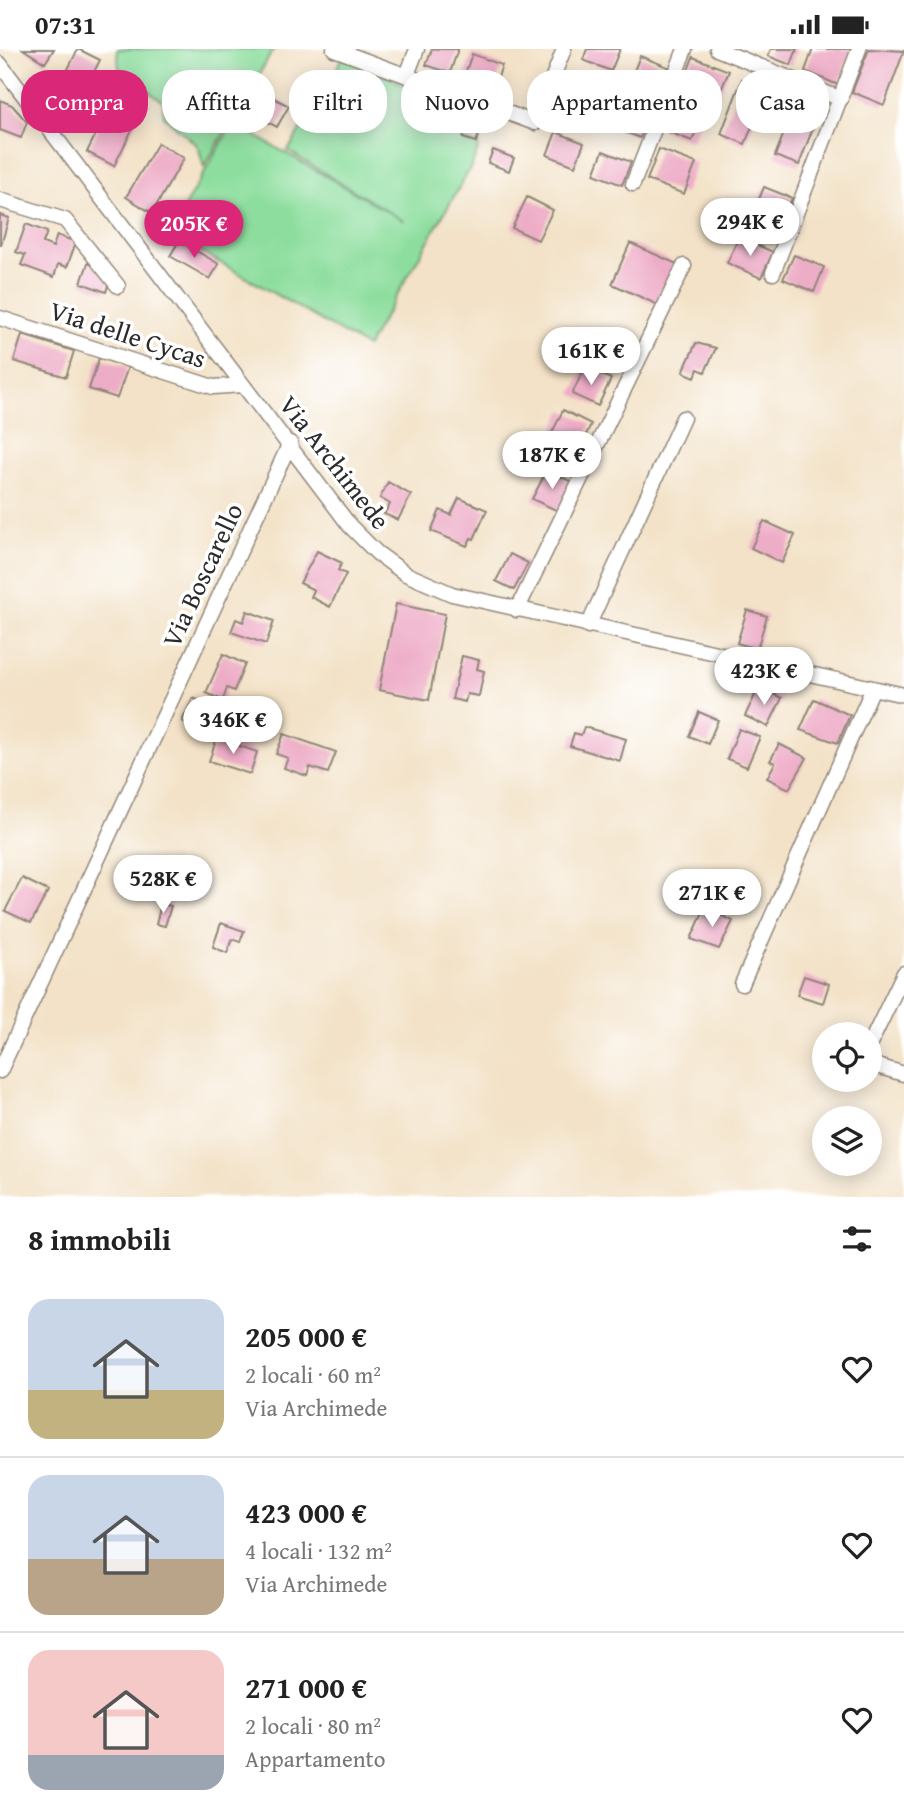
<!DOCTYPE html>
<html lang="it">
<meta charset="utf-8">
<style>
:root{--surface:#fff;--page:#f2f2f2;--text:#222;--muted:#767676;--line:#e0e0e0;--accent:#db2777}
body{margin:0;font-family:"Gentium Book Plus",serif;background:var(--page);color:var(--text);height:100vh;display:flex;flex-direction:column;font-size:26px;white-space:nowrap}
*{box-sizing:border-box;margin:0}
p{font-size:23px;color:var(--muted)}
.icon{flex:none;width:38px;height:38px;fill:none;stroke:currentColor;stroke-width:2;stroke-linecap:round;stroke-linejoin:round}
.map{position:relative;height:1148px;overflow:hidden}
.details{display:flex;flex-direction:column;background:var(--surface);flex:1}
.details>*{flex:none}
.banner{position:absolute;left:21px;top:21px;width:863px;height:63px;display:flex;gap:14px}
.fabs{position:absolute;left:812px;top:973px;display:grid;gap:14px}
.fabs a{display:grid;place-items:center;width:70px;height:70px;border-radius:50%;background:var(--surface);box-shadow:0 4px 18px #0003;font-size:35px}
.price{position:absolute;translate:-50% -60px;padding:0 16px;border-radius:24px;background:#fff;color:#222;font-size:23px;line-height:46px;filter:drop-shadow(0 2px 4px #0008)}
.price::after{content:'';position:absolute;left:50%;top:42px;width:21px;height:16px;margin-left:-10px;background:inherit;clip-path:polygon(0 0,100% 0,50% 100%)}
.price.current{background:var(--accent);color:#fff}
ul{padding:0;list-style:none}
li{display:flex;align-items:center;gap:21px;height:175px;padding:0 28px}
li+li{border-top:2px solid var(--line)}
li span{display:grid;place-items:center;flex:none;width:196px;height:140px;border-radius:21px;color:#555}
li>.icon{margin-inline-start:auto}
span .icon{width:84px;height:84px;fill:#fffc;stroke-width:1}
li b{font-size:30px}
h2{display:flex;justify-content:space-between;align-items:center;height:84px;padding:0 28px;font-size:30px}
.chip{padding:0 24px;border-radius:28px;background:var(--surface);box-shadow:0 4px 18px #0003;font-size:24px;line-height:63px}
.chip.current{background:var(--accent);color:#fff}
.status{display:flex;justify-content:space-between;align-items:center;height:49px;padding:0 35px;background:var(--surface);direction:ltr}
.status svg{height:19px;fill:currentColor}
.map>svg:first-child{display:block}
.green{fill:#8dde9e;stroke:#5c8464;stroke-width:2}
.building{fill:#eeadc7}
.lines{fill:none;stroke-linecap:round;stroke-linejoin:round}
.minor-casing{stroke:#8f8679;stroke-width:17}
.minor{stroke:#fff;stroke-width:14}
.labels{text-anchor:middle;dominant-baseline:central;stroke-width:7;stroke-linejoin:round;paint-order:stroke}
.street-label{font-size:26px;fill:#2b2b2b;stroke:#fff}
</style>
<div class="status"><b>07:31</b><svg viewBox="0 0 49 12"><path d="M0 12V9h3v3zM5 12V6h3v6zM10 12V3h3v9zM15 12V0h3v12zM26 1h20v11H26zM47 4h2v5h-2z"/></svg></div>
<div class="map">
<svg width="904" height="1148" viewBox="0 0 904 1148">
<rect width="100%" height="100%" fill="#fff"/>
<filter id="ink" filterUnits="userSpaceOnUse"><feTurbulence type="fractalNoise" baseFrequency=".0143" numOctaves="2"/><feDisplacementMap in="SourceGraphic" scale="14" xChannelSelector="R" yChannelSelector="G"/><feConvolveMatrix kernelMatrix="1 2 1 2 8 2 1 2 1" color-interpolation-filters="sRGB"/></filter>
<filter id="wash" filterUnits="userSpaceOnUse"><feTurbulence type="fractalNoise" baseFrequency=".00686" numOctaves="4" result="noise"/><feDisplacementMap in="SourceGraphic" scale="28" xChannelSelector="R" yChannelSelector="G"/><feGaussianBlur stdDeviation="1.57" result="paint"/><feColorMatrix in="noise" values="0 0 0 0 0 0 0 0 0 0 0 0 0 0 0 0 0 1.4 0 .05"/><feComposite in="paint" operator="in"/></filter>
<g filter="url(#wash)">
<rect width="100%" height="100%" fill="#f3e2c7"/>
<path class="green" d="M 117,0 L 274,0 L 204,118 L 198,97 L 164,67 L 163,53 L 119,19 Z
M 343,8 L 467,64 L 461,89 L 479,97 L 472,116 L 367,298 L 169,184 L 233,74 L 404,172 L 288,102 Z"/>
<g id="blocks">
<path class="building" d="M 23,0 L 54,0 L 45,14 Z
M 78,0 L 100,11 L 73,65 L 51,54 Z
M 432,0 L 458,0 L 450,24 L 426,16 Z
M 587,0 L 620,0 L 611,22 L 583,11 Z
M 771,0 L 797,0 L 791,16 L 768,7 Z
M 813,0 L 852,0 L 838,36 L 805,22 Z
M 869,0 L 904,2 L 884,56 L 852,43 Z
M 472,5 L 502,16 L 493,43 L 462,33 Z
M 640,7 L 668,18 L 659,41 L 631,29 Z
M 693,8 L 729,22 L 719,46 L 684,32 Z
M 742,30 L 767,39 L 745,95 L 721,85 Z
M 574,37 L 602,49 L 593,71 L 565,60 Z
M 268,46 L 289,57 L 277,78 L 256,67 Z
M 115,47 L 142,61 L 114,117 L 87,103 Z
M 676,48 L 705,59 L 692,92 L 663,81 Z
M 0,51 L 12,56 L 27,73 L 21,89 L 0,81 Z
M 797,51 L 820,60 L 799,116 L 775,107 Z
M 621,55 L 649,66 L 640,89 L 612,78 Z
M 471,67 L 484,72 L 476,93 L 463,89 Z
M 556,83 L 584,94 L 575,117 L 547,106 Z
M 158,94 L 184,109 L 152,164 L 126,148 Z
M 659,100 L 696,114 L 684,145 L 647,131 Z
M 493,101 L 514,109 L 509,122 L 488,114 Z
M 603,102 L 631,113 L 622,136 L 594,125 Z
M 764,138 L 792,149 L 778,183 L 750,172 Z
M 527,148 L 553,161 L 538,191 L 512,179 Z
M 0,166 L 9,169 L 1,196 L 0,196 Z
M 26,175 L 47,183 L 43,194 L 53,198 L 57,186 L 76,193 L 67,218 L 58,215 L 54,228 L 21,216 L 25,206 L 16,203 Z
M 739,188 L 773,203 L 761,229 L 727,214 Z
M 179,192 L 219,215 L 210,230 L 170,207 Z
M 630,194 L 677,215 L 658,256 L 612,235 Z
M 794,206 L 824,218 L 814,243 L 783,230 Z
M 88,214 L 101,219 L 110,230 L 106,243 L 81,234 Z
M 22,286 L 74,302 L 66,328 L 14,312 Z
M 696,294 L 716,299 L 705,323 L 698,320 L 695,328 L 683,323 Z
M 99,309 L 128,318 L 117,349 L 89,340 Z
M 585,318 L 611,330 L 598,357 L 572,345 Z
M 563,361 L 591,375 L 581,397 L 575,394 L 569,405 L 547,394 Z
M 547,421 L 572,433 L 558,462 L 532,450 Z
M 388,433 L 411,446 L 398,471 L 384,465 L 390,455 L 380,449 Z
M 459,449 L 487,461 L 474,490 L 471,489 L 467,497 L 431,482 L 440,461 L 451,466 Z
M 764,472 L 795,486 L 782,514 L 751,499 Z
M 317,502 L 342,514 L 338,521 L 346,525 L 330,558 L 311,548 L 314,541 L 300,534 Z
M 510,505 L 528,514 L 514,541 L 496,532 Z
M 396,555 L 445,565 L 429,651 L 379,641 Z
M 747,561 L 767,567 L 757,600 L 737,594 Z
M 247,562 L 274,572 L 266,595 L 231,583 L 236,570 L 243,573 Z
M 223,605 L 245,615 L 234,642 L 227,639 L 223,651 L 206,644 Z
M 462,607 L 479,611 L 477,620 L 484,622 L 479,647 L 467,645 L 465,653 L 452,650 Z
M 763,640 L 782,649 L 768,678 L 745,667 L 757,642 L 761,644 Z
M 193,649 L 231,666 L 223,683 L 215,679 L 212,686 L 182,672 Z
M 814,650 L 850,666 L 838,694 L 800,681 Z
M 699,663 L 718,671 L 708,695 L 689,687 Z
M 584,678 L 626,690 L 620,712 L 570,697 L 574,684 L 581,686 Z
M 739,680 L 760,688 L 747,718 L 727,710 Z
M 284,685 L 336,703 L 328,724 L 310,718 L 307,727 L 284,719 L 288,709 L 276,705 Z
M 217,689 L 257,703 L 250,725 L 209,712 Z
M 779,695 L 807,709 L 789,740 L 767,729 L 775,714 L 770,712 Z
M 22,829 L 48,842 L 31,874 L 5,862 Z
M 161,855 L 171,857 L 165,877 L 156,875 Z
M 705,859 L 733,872 L 719,900 L 691,890 Z
M 221,874 L 244,882 L 240,893 L 232,890 L 227,904 L 213,898 Z
M 804,927 L 829,935 L 823,954 L 797,946 Z"/>
</g>
</g>
<g filter="url(#ink)">
<use href="#blocks" fill-opacity="0" stroke="#8f8679" stroke-width="2"/>
<g class="lines">
<defs>
<path id="minor" d="M 334,0 L 535,74 L 564,0
M 717,0 L 841,50
M 0,15 L 350,477 L 377,504 L 406,525 L 452,545 L 904,646
M 407,26 L 417,0
M 633,135 L 685,0
M 0,151 L 65,171 L 118,237
M 773,224 L 859,0
M 0,269 L 213,338 L 243,336
M 517,561 L 684,217
M 588,577 L 683,369
M 742,935 L 873,639
M 870,995 L 904,924
M 870,1009 L 877,1017 L 904,1025
M 0,1022 L 290,394"/>
</defs>
<use href="#minor" class="minor-casing"/>
<use href="#minor" class="minor"/>
</g>
</g>
<g class="labels">
<g class="street-label">
<text transform="translate(128 285) rotate(18)">Via delle Cycas</text>
<text transform="translate(335 413) rotate(52)">Via Archimede</text>
<text transform="translate(202 526) rotate(-65)">Via Boscarello</text>
</g>
</g>
</svg>
<div class="fabs">
<a><svg class="icon" aria-label="locate" viewBox="0 0 24 24"><circle cx="12" cy="12" r="6"/><path d="M12 2v4M12 18v4M2 12h4M18 12h4"/></svg></a>
<a><svg class="icon" aria-label="layers" viewBox="0 0 24 24"><path d="M12 4l9 5-9 5-9-5zM3 14l9 5 9-5"/></svg></a>
</div>
<b class="price" style="left:750px;top:209px">294K €</b>
<b class="price current" style="left:194px;top:211px">205K €</b>
<b class="price" style="left:591px;top:338px">161K €</b>
<b class="price" style="left:552px;top:442px">187K €</b>
<b class="price" style="left:764px;top:658px">423K €</b>
<b class="price" style="left:233px;top:707px">346K €</b>
<b class="price" style="left:163px;top:866px">528K €</b>
<b class="price" style="left:712px;top:880px">271K €</b>
<div class="banner">
<a class="chip current">Compra</a>
<a class="chip">Affitta</a>
<a class="chip">Filtri</a>
<a class="chip">Nuovo</a>
<a class="chip">Appartamento</a>
<a class="chip">Casa</a>
</div>
</div>
<section class="details">
<h2>8 immobili<svg class="icon" aria-label="filters" viewBox="0 0 24 24"><path d="M4 7h16M4 17h16"/><circle cx="9" cy="7" r="2"/><circle cx="15" cy="17" r="2"/></svg></h2>
<ul>
<li><span style="background:linear-gradient(#c9d6e8 65%,#c2b280 0)"><svg class="icon" aria-label="home" viewBox="0 0 24 24"><path d="M3 11l9-7 9 7M6 9v11h12V9"/></svg></span><div><b>205 000 €</b><p>2 locali · 60 m²</p><p>Via Archimede</p></div><svg class="icon" aria-label="heart" viewBox="0 0 24 24"><path d="M12 20l-8-8c-3-5 5-10 8-4 3-6 11-1 8 4z"/></svg></li>
<li><span style="background:linear-gradient(#c9d6e8 60%,#b9a48a 0)"><svg class="icon" aria-label="home" viewBox="0 0 24 24"><path d="M3 11l9-7 9 7M6 9v11h12V9"/></svg></span><div><b>423 000 €</b><p>4 locali · 132 m²</p><p>Via Archimede</p></div><svg class="icon" aria-label="heart" viewBox="0 0 24 24"><path d="M12 20l-8-8c-3-5 5-10 8-4 3-6 11-1 8 4z"/></svg></li>
<li><span style="background:linear-gradient(#f6c9c9 75%,#9aa5b1 0)"><svg class="icon" aria-label="home" viewBox="0 0 24 24"><path d="M3 11l9-7 9 7M6 9v11h12V9"/></svg></span><div><b>271 000 €</b><p>2 locali · 80 m²</p><p>Appartamento</p></div><svg class="icon" aria-label="heart" viewBox="0 0 24 24"><path d="M12 20l-8-8c-3-5 5-10 8-4 3-6 11-1 8 4z"/></svg></li>
</ul>
</section>
